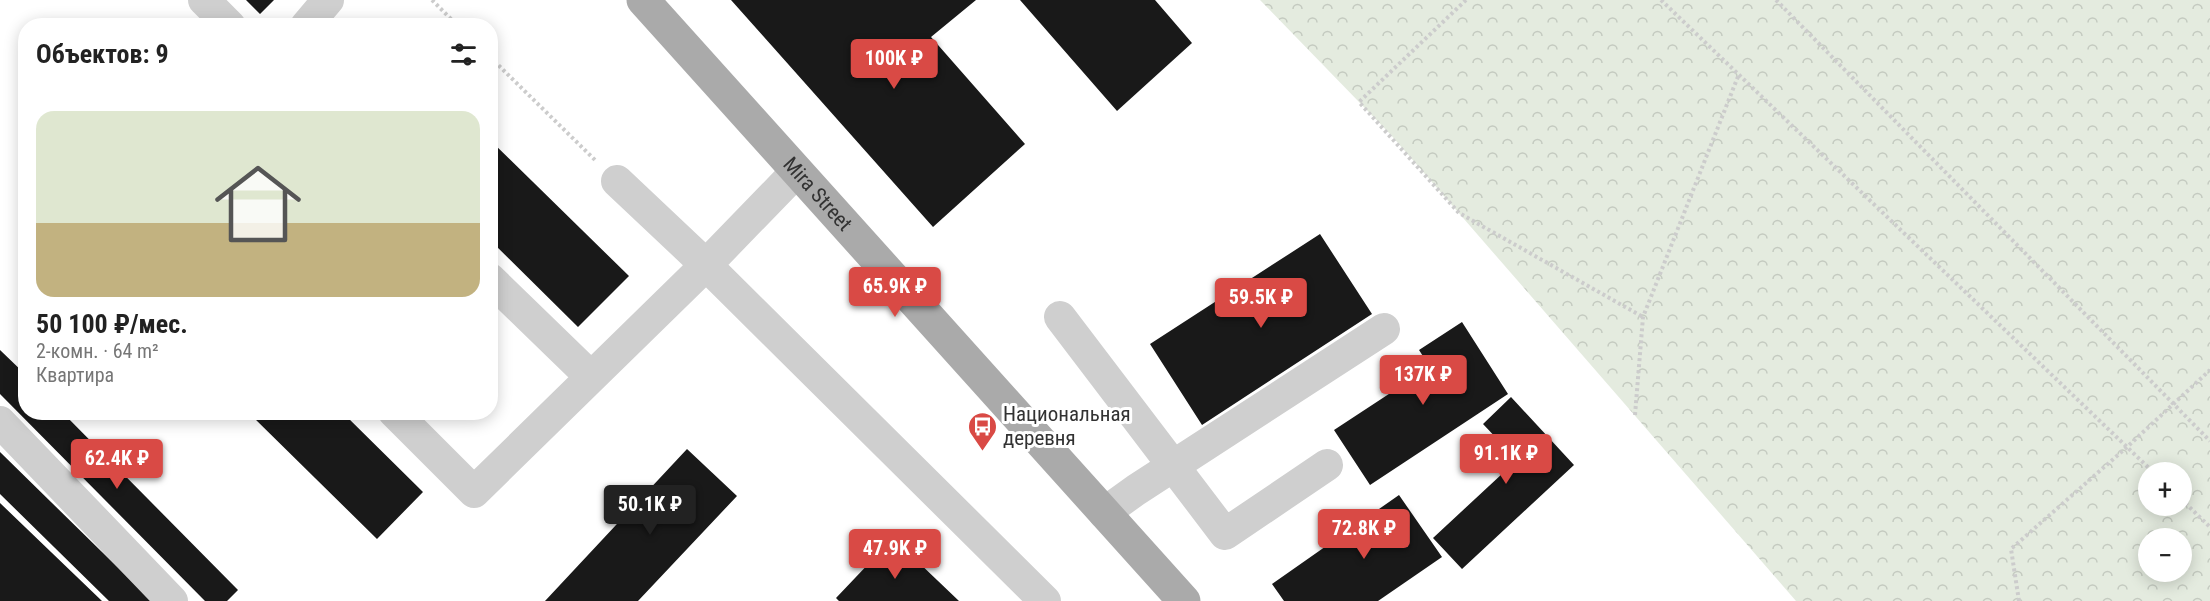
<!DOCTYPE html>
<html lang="ru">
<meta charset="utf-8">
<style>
:root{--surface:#fff;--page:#f2f2f2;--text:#222;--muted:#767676;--line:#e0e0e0;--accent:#d94a45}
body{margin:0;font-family:"Roboto Condensed",sans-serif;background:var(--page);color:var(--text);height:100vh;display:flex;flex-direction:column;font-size:22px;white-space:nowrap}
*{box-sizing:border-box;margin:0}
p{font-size:20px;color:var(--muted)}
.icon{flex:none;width:33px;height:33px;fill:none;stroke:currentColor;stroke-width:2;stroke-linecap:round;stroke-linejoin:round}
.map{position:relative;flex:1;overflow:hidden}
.details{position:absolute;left:18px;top:18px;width:480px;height:402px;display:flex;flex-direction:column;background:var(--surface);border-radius:24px;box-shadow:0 3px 15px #0003}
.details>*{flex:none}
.buttons{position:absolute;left:2138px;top:462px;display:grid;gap:12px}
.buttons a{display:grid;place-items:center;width:54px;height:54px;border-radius:50%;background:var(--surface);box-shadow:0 3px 15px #0003;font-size:30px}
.price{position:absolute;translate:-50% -51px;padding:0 14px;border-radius:6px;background:var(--accent);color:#fff;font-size:20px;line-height:39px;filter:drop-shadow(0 2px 3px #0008)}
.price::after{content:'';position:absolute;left:50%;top:36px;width:18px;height:14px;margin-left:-9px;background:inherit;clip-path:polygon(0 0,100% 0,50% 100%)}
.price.on{background:#222;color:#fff}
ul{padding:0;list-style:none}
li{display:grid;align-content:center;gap:12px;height:318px;padding:0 18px}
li+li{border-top:2px solid var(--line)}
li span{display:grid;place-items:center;height:186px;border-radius:18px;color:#555}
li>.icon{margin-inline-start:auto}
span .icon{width:108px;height:108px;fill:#fffc;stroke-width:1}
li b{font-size:26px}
h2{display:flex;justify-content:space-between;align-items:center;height:72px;padding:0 18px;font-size:26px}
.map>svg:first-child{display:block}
.forest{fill:url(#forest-crowns);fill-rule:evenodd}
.building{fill:#191919}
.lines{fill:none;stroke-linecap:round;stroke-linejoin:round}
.path{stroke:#ccc;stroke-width:4;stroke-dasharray:3 3;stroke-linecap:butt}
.minor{stroke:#cfcfcf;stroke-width:32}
.major{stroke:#aaa;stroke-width:33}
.labels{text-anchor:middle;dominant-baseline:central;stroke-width:6;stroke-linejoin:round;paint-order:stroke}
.street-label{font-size:21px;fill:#323232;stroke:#fff}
.poi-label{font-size:21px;fill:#323232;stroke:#fff;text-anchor:start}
</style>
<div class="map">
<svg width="2210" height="601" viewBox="0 0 2210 601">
<defs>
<pattern id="forest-crowns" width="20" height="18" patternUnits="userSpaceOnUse" patternTransform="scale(1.5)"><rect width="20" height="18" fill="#e4ebdf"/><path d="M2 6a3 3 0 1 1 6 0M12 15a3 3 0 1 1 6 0" fill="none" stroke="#c4cac0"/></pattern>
</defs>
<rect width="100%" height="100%" fill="#fff"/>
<path class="forest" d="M 1260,0 L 2210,0 L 2210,601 L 1796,601 L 1391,135 ZM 2148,472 L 2181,472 L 2181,506 L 2148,506 ZM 2148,538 L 2181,538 L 2181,572 L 2148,572 Z"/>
<path class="building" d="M 246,0 L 274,0 L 260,14 Z
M 731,0 L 976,0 L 931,37 L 1025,144 L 933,227 Z
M 1020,0 L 1155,0 L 1192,43 L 1117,111 Z
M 490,140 L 629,276 L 578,327 L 490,240 Z
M 1320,234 L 1372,314 L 1202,425 L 1150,344 Z
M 1462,322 L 1508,394 L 1370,485 L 1334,430 L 1430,367 L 1419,350 Z
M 0,350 L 26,375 L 26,412 L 62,412 L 238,590 L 227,601 L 205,601 L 0,394 Z
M 1511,397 L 1574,465 L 1462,569 L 1433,538 L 1517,460 L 1483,424 Z
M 248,412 L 342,412 L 423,492 L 377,539 Z
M 687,449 L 737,496 L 638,601 L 545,601 Z
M 0,452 L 152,601 L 109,601 L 0,494 Z
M 1399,495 L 1442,557 L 1378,601 L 1284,601 L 1272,584 Z
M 0,503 L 102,601 L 0,601 Z
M 893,538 L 959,601 L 839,601 L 836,598 Z"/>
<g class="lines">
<path class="path" d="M 432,0 L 458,26
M 1466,0 L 1359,102 L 1459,213 L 1643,317
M 1661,0 L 2153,472
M 1776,0 L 2210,441
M 490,57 L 595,160
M 1635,415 L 1643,317 L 1739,74
M 2181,499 L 2210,527
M 2019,601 L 2011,549 L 2127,447 L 2210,370"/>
<path class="minor" d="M 204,0 L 230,26
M 306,26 L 328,0
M 617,181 L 706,265 L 1045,601
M 490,279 L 591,377
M 1060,317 L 1225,534 L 1327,465
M 394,412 L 474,492 L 706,265 L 797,171
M 0,422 L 172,601
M 1104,513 L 1136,490 L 1384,329"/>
<path class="major" id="s1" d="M 643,0 L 1184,601"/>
</g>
<defs>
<symbol id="bus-pin" viewBox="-11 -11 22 30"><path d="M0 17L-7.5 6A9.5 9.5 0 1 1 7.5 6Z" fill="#d94a45" stroke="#fff"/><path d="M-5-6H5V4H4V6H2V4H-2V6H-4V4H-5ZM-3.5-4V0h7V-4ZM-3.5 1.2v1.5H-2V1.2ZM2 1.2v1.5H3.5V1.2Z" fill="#fff"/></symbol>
</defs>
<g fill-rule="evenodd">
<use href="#bus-pin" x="966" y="410" width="33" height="45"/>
</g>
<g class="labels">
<g class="street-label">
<text stroke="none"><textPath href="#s1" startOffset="261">Mira Street</textPath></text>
</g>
<g class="poi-label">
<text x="1003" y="414">Национальная<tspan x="1003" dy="24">деревня</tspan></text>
</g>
</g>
</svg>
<div class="buttons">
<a>+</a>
<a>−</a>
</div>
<b class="price" style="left:894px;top:90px">100K ₽</b>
<b class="price" style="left:895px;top:318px">65.9K ₽</b>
<b class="price" style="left:1261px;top:329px">59.5K ₽</b>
<b class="price" style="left:1423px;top:406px">137K ₽</b>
<b class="price" style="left:1506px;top:485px">91.1K ₽</b>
<b class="price" style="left:117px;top:490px">62.4K ₽</b>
<b class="price on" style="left:650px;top:536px">50.1K ₽</b>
<b class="price" style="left:1364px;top:560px">72.8K ₽</b>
<b class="price" style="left:895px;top:580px">47.9K ₽</b>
<section class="details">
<h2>Объектов: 9<svg class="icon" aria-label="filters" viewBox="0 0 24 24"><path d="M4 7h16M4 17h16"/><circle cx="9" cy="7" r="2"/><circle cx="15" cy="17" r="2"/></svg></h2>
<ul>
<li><span style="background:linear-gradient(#dfe7d0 60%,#c2b280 0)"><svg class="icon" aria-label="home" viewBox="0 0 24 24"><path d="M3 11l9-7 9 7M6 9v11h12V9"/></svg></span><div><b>50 100 ₽/мес.</b><p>2-комн. · 64 m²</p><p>Квартира</p></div></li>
</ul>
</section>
</div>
